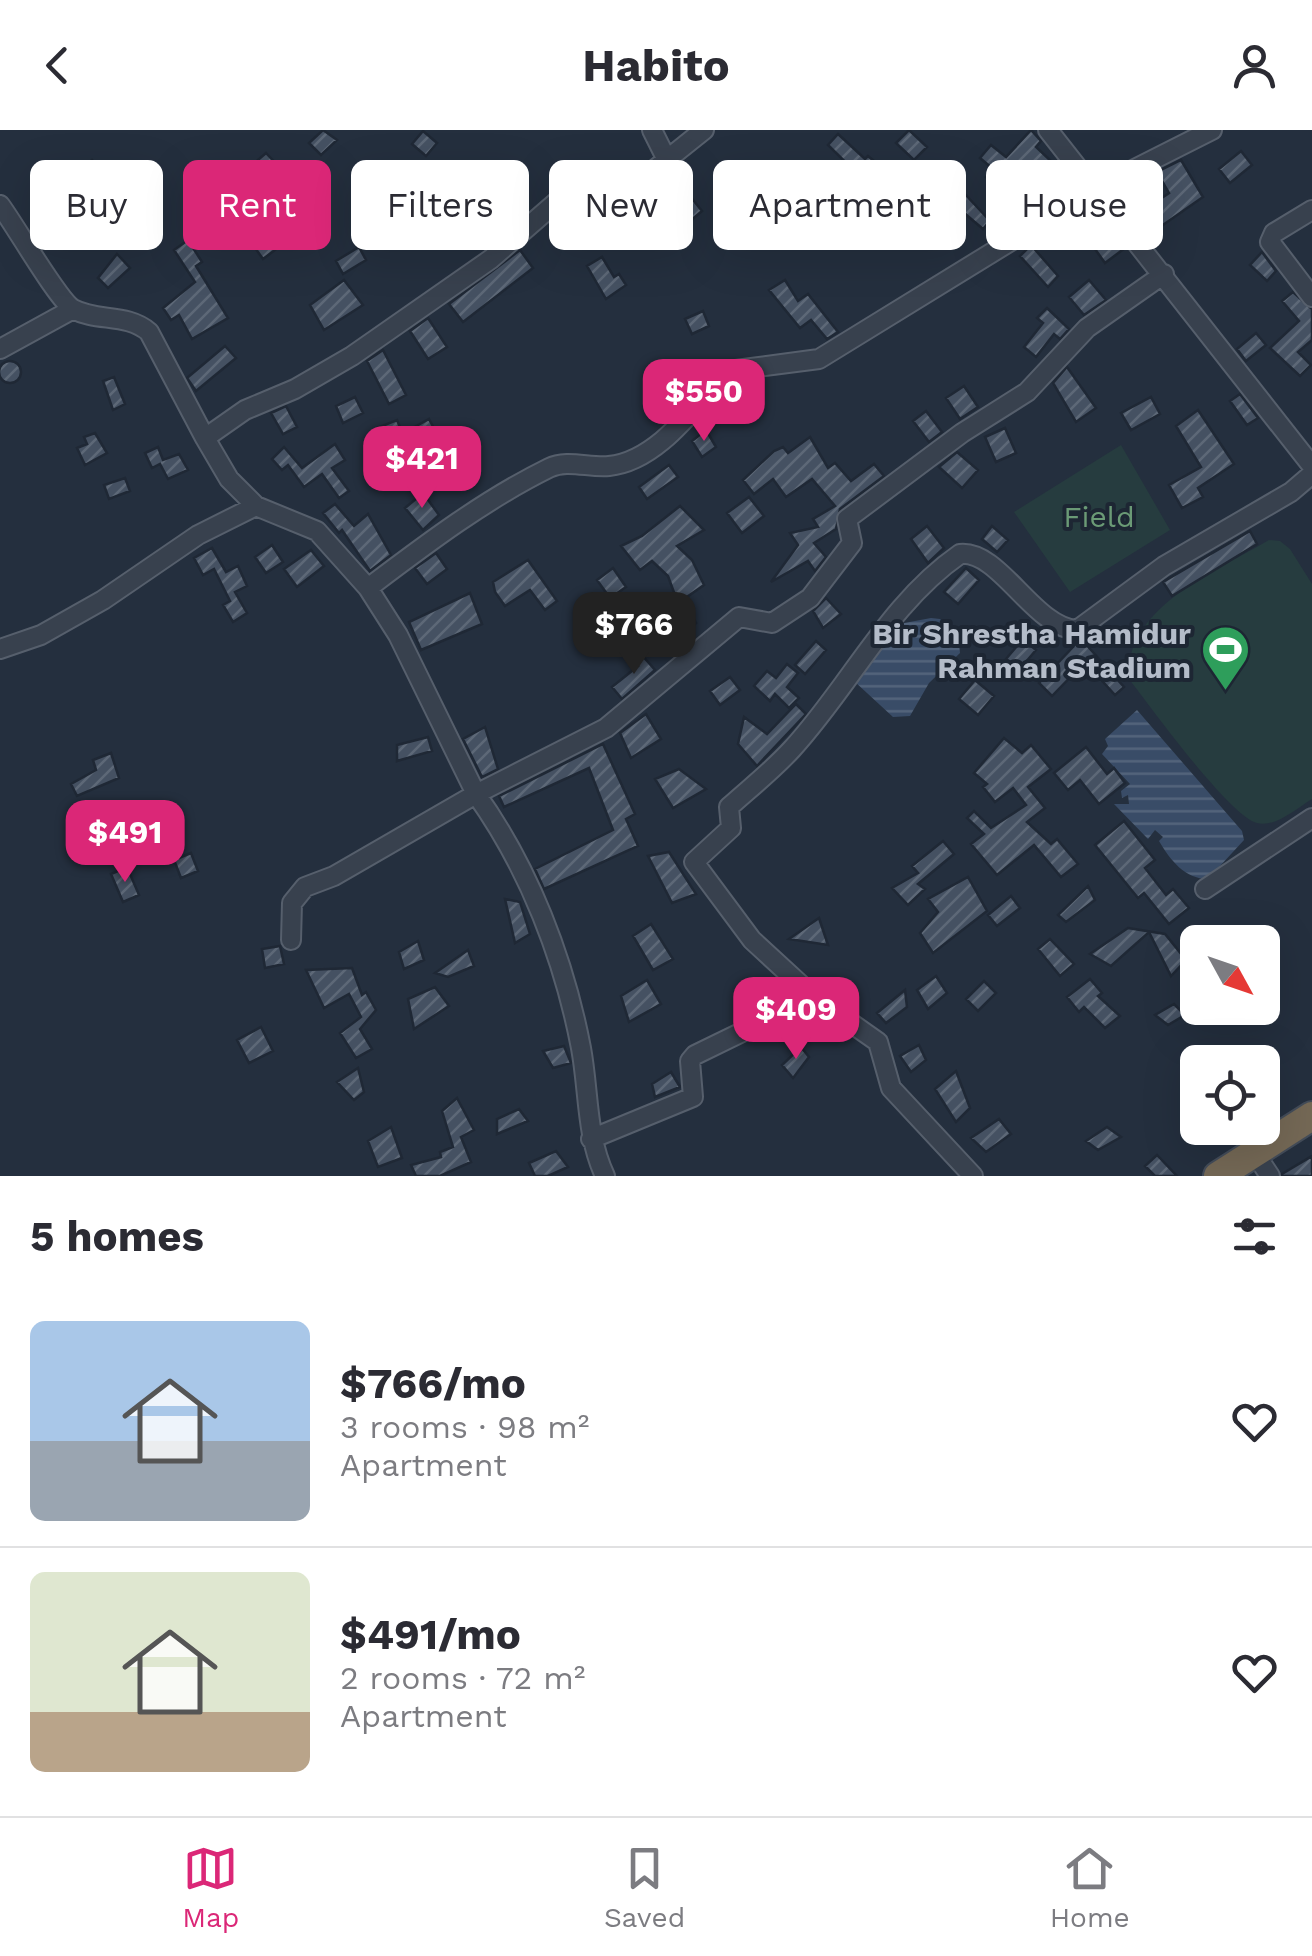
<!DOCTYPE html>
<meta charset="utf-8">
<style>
:root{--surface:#fff;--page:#f7f7f7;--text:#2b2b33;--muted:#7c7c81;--line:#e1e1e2;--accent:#db2777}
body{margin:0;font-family:"Work Sans",sans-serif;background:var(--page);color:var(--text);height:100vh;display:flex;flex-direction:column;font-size:38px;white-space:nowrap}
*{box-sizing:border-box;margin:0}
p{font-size:32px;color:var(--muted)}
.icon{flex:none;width:55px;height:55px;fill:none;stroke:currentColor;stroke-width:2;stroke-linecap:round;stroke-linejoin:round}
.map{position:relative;height:1046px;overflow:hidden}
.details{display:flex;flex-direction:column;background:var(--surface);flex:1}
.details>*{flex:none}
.hud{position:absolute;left:30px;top:30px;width:1252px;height:90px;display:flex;gap:20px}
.needle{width:65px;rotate:130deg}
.tools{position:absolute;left:1180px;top:795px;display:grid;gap:20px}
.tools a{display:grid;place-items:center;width:100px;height:100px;border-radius:15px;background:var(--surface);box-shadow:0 10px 40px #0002;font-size:50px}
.price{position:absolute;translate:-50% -85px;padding:0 22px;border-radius:20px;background:var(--accent);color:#fff;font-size:32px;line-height:65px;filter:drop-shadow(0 2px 5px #0008)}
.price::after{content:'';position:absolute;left:50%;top:60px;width:30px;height:22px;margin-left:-15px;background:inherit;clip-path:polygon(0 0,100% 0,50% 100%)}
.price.selected{background:#222;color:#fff}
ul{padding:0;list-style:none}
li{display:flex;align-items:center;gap:30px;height:250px;padding:0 30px}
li+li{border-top:2px solid var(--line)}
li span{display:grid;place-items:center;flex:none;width:280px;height:200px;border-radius:15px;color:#555}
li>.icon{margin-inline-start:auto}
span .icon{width:120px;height:120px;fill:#fffc;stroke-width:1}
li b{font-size:42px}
h2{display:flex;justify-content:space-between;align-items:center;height:120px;padding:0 30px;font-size:42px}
.pill{padding:0 35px;border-radius:15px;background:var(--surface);box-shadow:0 10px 40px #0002;font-size:35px;line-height:90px}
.pill.selected{background:var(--accent);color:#fff}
header{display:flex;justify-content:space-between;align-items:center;height:130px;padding:0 30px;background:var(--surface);font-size:45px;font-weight:700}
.menu{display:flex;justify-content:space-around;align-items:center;height:140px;border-top:2px solid var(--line);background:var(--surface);font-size:28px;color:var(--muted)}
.menu a{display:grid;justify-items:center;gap:5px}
.menu .selected{color:var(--accent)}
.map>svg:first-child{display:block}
.park{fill:#263c3f}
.water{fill:url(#water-rules)}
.building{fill:url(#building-hatch);stroke:#1f2835;stroke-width:2.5}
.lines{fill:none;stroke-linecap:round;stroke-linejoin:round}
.minor-casing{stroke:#565f6c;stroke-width:22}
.highway-casing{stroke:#434c59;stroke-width:32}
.minor{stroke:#38414e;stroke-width:18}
.highway{stroke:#746855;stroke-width:28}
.labels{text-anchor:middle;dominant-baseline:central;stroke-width:8;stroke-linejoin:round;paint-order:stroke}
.park-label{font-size:30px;fill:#6b9a76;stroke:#1d2633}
.poi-label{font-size:30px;font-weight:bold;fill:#b4bcc9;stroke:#1d2633;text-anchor:end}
</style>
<header><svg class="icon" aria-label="back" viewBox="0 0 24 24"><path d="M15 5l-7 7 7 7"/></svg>Habito<svg class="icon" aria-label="person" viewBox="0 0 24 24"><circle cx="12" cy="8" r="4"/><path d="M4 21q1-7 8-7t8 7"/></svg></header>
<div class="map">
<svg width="1312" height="1046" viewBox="0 0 1312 1046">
<defs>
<pattern id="water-rules" width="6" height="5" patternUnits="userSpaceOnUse" patternTransform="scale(2.5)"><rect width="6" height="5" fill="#394c67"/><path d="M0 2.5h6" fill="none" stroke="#53647b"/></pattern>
<pattern id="building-hatch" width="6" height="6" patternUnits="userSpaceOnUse" patternTransform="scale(2.5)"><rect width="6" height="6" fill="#455162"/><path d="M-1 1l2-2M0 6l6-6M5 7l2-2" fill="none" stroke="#5d6877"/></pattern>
</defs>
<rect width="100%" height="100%" fill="#242f3e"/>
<path class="park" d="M 1121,315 L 1170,400 L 1070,462 L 1014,382 Z
M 1269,410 L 1280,411 L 1290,419 L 1312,454 L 1312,669 C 1297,678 1275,698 1257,693 C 1229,686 1150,576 1129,549 C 1124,477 1217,441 1269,410 Z"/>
<path class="water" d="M 931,488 L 940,489 L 958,504 L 960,523 L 929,553 L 910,586 L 893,587 L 854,551 L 899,494 Z
M 1137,580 L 1242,701 L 1244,710 L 1208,749 C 1185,749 1170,730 1159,711 L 1163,707 L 1155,700 L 1148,709 L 1114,674 L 1129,674 L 1128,665 L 1122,668 L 1121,661 L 1130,654 L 1102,624 L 1108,616 L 1105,609 Z"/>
<path class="building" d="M 323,0 L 337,10 L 321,25 L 309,13 Z
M 909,0 L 927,17 L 914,30 L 896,13 Z
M 1031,0 L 1041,11 L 1036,17 L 1075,54 L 1056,69 L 1042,51 L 1019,73 L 986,47 L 993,39 L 980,28 L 991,15 L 1006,27 Z
M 423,1 L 437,13 L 426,26 L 412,14 Z
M 838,4 L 865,29 L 868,26 L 881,37 L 908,69 L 895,81 L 828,15 Z
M 1241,21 L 1252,35 L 1230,53 L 1219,39 Z
M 266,23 L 281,39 L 260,58 L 245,41 Z
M 92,30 L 108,48 L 97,57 L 81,39 Z
M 1181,30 L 1203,67 L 1160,97 L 1147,78 L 1169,63 L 1157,42 Z
M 737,47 L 754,67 L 742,78 L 724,58 Z
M 64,49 L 88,70 L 73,80 L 52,63 Z
M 685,60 L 702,81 L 688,93 L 671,72 Z
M 964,63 L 990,91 L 983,99 L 963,82 L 955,90 L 946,80 Z
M 600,69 L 609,83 L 567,116 L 555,100 Z
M 646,86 L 657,101 L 637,117 L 626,102 Z
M 894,86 L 909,103 L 895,114 L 881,98 Z
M 1104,91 L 1125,118 L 1105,133 L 1085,105 Z
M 260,99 L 275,120 L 263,129 L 248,108 Z
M 188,110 L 202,132 L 196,136 L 228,188 L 192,209 L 179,185 L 171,190 L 163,178 L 195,152 L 174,120 Z
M 1031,115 L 1058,146 L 1048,157 L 1020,126 Z
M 359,117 L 366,130 L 343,144 L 336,131 Z
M 520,120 L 533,138 L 463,192 L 449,174 Z
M 1262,122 L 1276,141 L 1267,151 L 1250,135 Z
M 117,124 L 130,138 L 108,158 L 98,148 Z
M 602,127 L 614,147 L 619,144 L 626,155 L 606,169 L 587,136 Z
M 344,150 L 363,175 L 324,200 L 310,175 Z
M 785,150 L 798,171 L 808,164 L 838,202 L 827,209 L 811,190 L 800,198 L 769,160 Z
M 1089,150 L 1106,170 L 1084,185 L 1069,167 Z
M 1293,162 L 1312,179 L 1312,210 L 1298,222 L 1311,235 L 1300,246 L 1270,218 L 1299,191 L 1282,171 Z
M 1047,178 L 1069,199 L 1060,209 L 1054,204 L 1036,227 L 1024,217 L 1043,193 L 1037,188 Z
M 703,181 L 709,196 L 692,204 L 685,189 Z
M 428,188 L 447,217 L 428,229 L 410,201 Z
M 1256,203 L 1266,215 L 1246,231 L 1237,219 Z
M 225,216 L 236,228 L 196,261 L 187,248 Z
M 383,220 L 406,265 L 389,274 L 367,231 Z
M-1 242a11 11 0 1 1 22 0a11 11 0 1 1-22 0Z
M 1067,237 L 1096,278 L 1076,292 L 1053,253 Z
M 114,247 L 125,274 L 113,280 L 103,251 Z
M 964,256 L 978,277 L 960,289 L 946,268 Z
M 1240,264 L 1258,288 L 1247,295 L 1230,271 Z
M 355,267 L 363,283 L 343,293 L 336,276 Z
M 1151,267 L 1160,284 L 1131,300 L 1121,283 Z
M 286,276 L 297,297 L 283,304 L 271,283 Z
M 1198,280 L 1234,334 L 1198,358 L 1203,367 L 1182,378 L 1169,355 L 1201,337 L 1176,296 Z
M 926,281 L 942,302 L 929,312 L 913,291 Z
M 429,289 L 438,306 L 420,316 L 411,299 Z
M 397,290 L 402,302 L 388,308 L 403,328 L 392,336 L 381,321 L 385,318 L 377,298 Z
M 1005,298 L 1016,323 L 996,332 L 985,307 Z
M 706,300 L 716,317 L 702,327 L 692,311 Z
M 95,303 L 107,323 L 85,335 L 77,318 L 87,314 L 84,307 Z
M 810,307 L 828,338 L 835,333 L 851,351 L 874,334 L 884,346 L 840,379 L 836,399 L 814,413 L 826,427 L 815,441 L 808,431 L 771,452 L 798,415 L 790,403 L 818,397 L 813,389 L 835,376 L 812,349 L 786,367 L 773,349 L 754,364 L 743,350 L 774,321 L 783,317 L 788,323 Z
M 335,314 L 345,330 L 332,338 L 349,361 L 339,368 L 322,344 L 304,357 L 288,335 L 282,340 L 272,329 L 284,317 L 302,338 Z
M 158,317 L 163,330 L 179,324 L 188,340 L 168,349 L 160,334 L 152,338 L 145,323 Z
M 419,318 L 435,333 L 423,346 L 407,331 Z
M 957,322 L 978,340 L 962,358 L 939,337 Z
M 669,335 L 678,347 L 647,369 L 639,357 Z
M 125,348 L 130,361 L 109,369 L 104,355 Z
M 423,363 L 439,385 L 423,400 L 405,378 Z
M 749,367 L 764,386 L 742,403 L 727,383 Z
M 335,374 L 354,396 L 368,384 L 391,425 L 370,441 L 342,400 L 339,403 L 323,383 Z
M 680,376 L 704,400 L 677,416 L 692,430 L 704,455 L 684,469 L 696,493 L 680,509 L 666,497 L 683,487 L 668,446 L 652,431 L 640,440 L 621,416 L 642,406 Z
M 927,396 L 944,418 L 928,433 L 911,409 Z
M 992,396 L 1008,410 L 997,422 L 982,409 Z
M 1250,401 L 1257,414 L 1172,466 L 1163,452 Z
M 272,415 L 283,432 L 266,443 L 255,427 Z
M 212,418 L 226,442 L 238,436 L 247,456 L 235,462 L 247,483 L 233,492 L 223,475 L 230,471 L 214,439 L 203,445 L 194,428 Z
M 311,420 L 324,436 L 297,457 L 284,439 Z
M 436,423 L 447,439 L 427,454 L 415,438 Z
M 528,430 L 557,471 L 545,480 L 530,460 L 505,476 L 495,462 L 493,452 Z
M 613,438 L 626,457 L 610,468 L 597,450 Z
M 966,438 L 979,450 L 958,474 L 944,462 Z
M 470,463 L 482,494 L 421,520 L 409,492 Z
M 826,468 L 841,484 L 823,498 L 813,481 Z
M 1023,509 L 1036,520 L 1019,540 L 1006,529 Z
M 816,511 L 826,520 L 805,544 L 795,535 Z
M 1083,511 L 1124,557 L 1115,565 L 1085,532 L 1052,566 L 1039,553 L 1073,517 L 1070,514 Z
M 640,523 L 655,540 L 622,569 L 612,557 L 638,536 L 633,530 Z
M 787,534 L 798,543 L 787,557 L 799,568 L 789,578 L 775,564 L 770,571 L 754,556 L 767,541 L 776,548 Z
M 730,547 L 740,560 L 720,575 L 710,561 Z
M 975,550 L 994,566 L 978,585 L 959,569 Z
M 796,574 L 806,584 L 757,636 L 738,614 L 744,587 L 767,604 Z
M 646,584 L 661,609 L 631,628 L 620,603 Z
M 485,597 L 498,639 L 482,647 L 463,609 Z
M 428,607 L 432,621 L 397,631 L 397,615 Z
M 1004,608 L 1022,623 L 1031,615 L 1051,639 L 1028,657 L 1045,678 L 1027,692 L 1051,714 L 1057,709 L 1078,734 L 1061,747 L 1034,715 L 997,745 L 971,714 L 984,704 L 967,688 L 974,681 L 991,698 L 1026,675 L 1013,658 L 995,672 L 983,657 L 987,654 L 974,643 Z
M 603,614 L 635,684 L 626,689 L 638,716 L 544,759 L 535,739 L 613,700 L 589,638 L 504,677 L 499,666 Z
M 1086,617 L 1107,644 L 1114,638 L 1125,653 L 1099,674 L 1080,650 L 1068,660 L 1054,643 Z
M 111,623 L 119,648 L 77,666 L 71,654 L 96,640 L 93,630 Z
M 679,639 L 706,659 L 673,678 L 655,649 Z
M 1124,691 L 1155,730 L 1145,738 L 1166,765 L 1173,759 L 1189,778 L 1169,794 L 1144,763 L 1138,768 L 1095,715 Z
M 943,711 L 954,724 L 918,754 L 925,759 L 908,775 L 892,758 L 918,743 L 912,736 Z
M 669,722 L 696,764 L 672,773 L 648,726 Z
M 191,723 L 198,741 L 181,748 L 174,730 Z
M 127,737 L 139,765 L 123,772 L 111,744 Z
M 968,747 L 987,781 L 933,823 L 920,803 L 938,782 L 928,769 Z
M 1088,756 L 1095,770 L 1066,792 L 1058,785 Z
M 1011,766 L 1020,778 L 997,796 L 988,785 Z
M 505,769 L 520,772 L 530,804 L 515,813 Z
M 819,788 L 828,815 L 789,809 Z
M 651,794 L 673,829 L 653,840 L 633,806 Z
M 1128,798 L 1165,804 L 1186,830 L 1171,846 L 1149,802 L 1111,836 L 1090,824 Z
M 1050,809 L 1074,834 L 1060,846 L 1038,819 Z
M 418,811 L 424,830 L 404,839 L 399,822 Z
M 280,816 L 284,834 L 265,838 L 262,819 Z
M 468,820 L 474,836 L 448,847 L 435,843 Z
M 352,838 L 362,865 L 366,862 L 376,880 L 360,899 L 372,919 L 356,928 L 340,903 L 361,887 L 349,864 L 324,878 L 306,840 Z
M 936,846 L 947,863 L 928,879 L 917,860 Z
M 1090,849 L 1102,863 L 1098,866 L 1120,886 L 1105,898 L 1084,877 L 1079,882 L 1067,867 Z
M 647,850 L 661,874 L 629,892 L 621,866 Z
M 984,851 L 996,863 L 978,881 L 966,869 Z
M 435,857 L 449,876 L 414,899 L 408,869 Z
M 905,860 L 907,877 L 886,893 L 877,883 Z
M 1174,874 L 1185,885 L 1168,895 L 1155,885 Z
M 261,897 L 273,921 L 249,933 L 237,910 Z
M 919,915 L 926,930 L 911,942 L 900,926 Z
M 564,916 L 571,933 L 553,938 L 543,921 Z
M 801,917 L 809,927 L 793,948 L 782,935 Z
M 358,938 L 364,962 L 354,970 L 337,952 Z
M 956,941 L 970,978 L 956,992 L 935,959 Z
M 671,942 L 680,957 L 655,967 L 652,954 Z
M 457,968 L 474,1000 L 461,1007 L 471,1032 L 440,1046 L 416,1046 L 411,1035 L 441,1027 L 440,1022 L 453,1017 L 442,981 Z
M 519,979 L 528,991 L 497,1004 L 497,989 Z
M 999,989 L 1011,1004 L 986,1022 L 971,1008 Z
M 391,997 L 402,1028 L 378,1037 L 368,1011 Z
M 1107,997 L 1121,1007 L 1098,1020 L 1086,1011 Z
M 556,1021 L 568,1037 L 548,1046 L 535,1046 L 529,1033 Z
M 1157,1025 L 1177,1046 L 1155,1046 L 1145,1036 Z
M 1312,1026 L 1312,1046 L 1282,1046 L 1282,1044 Z"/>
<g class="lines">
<defs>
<path id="minor" d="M 652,0 L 666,28
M 1048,0 L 1312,336
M 0,75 C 15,95 58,170 73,179 C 97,192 127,183 149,202 L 205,308
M 1312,80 L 1274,103 L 1270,112 L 1312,167
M 0,219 L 73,179
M 256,376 L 229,349 L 205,308 L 245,280 L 295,259 L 352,226 L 491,129 L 561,68 L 608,47 L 644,48 L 704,0
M 368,458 L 398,505 L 476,664 L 606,598 L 739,487 L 772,493 L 810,468 L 852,413 L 847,389 L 962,303 L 1027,262 L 1087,198 L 1164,144
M 0,519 L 41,505 L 103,470 L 198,405 L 256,376 L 317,401 L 368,458 C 425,415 484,370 549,338 C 567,329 589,338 609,336 C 659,331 696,274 728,241 L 819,229 L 1097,58 L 1212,0
M 1205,759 L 1312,688
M 291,810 L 292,773 L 305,757 L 334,746 L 476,664 C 529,738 564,829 581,918 C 589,961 586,1006 605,1046
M 591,1009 L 693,967 L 690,931 L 695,925 L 814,867
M 1254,1022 L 1270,1046
M 973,1046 L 891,958 L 878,912 L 814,867 L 752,810 L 694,732 L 731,698 L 729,677 C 750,658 773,640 792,619 C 850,556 888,474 960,424 C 1000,420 1033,497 1077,500 L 1164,436 L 1291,362 L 1312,344"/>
<path id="highway" d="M 1218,1046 L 1312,986"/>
</defs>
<use href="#minor" class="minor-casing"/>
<use href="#highway" class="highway-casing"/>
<use href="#minor" class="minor"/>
<use href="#highway" class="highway"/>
</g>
<defs>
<symbol id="stadium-pin" viewBox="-11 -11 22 30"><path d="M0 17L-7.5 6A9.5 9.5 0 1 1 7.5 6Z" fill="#2e9e5b" stroke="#1d2633"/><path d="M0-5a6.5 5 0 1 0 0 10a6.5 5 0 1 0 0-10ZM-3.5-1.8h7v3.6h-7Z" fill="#fff"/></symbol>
</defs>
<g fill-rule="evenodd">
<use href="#stadium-pin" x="1198" y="492" width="55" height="75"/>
</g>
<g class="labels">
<g class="park-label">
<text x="1099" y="386">Field</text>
</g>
<g class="poi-label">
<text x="1191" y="503">Bir Shrestha Hamidur<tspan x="1191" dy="34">Rahman Stadium</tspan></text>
</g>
</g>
</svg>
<div class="tools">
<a><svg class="needle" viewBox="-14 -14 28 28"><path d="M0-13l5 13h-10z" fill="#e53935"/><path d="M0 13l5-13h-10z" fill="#7c7c81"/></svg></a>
<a><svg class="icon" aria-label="locate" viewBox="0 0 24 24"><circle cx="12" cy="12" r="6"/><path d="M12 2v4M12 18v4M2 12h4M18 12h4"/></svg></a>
</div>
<b class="price" style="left:704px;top:314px">$550</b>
<b class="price" style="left:422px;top:381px">$421</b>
<b class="price selected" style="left:634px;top:547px">$766</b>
<b class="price" style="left:125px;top:755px">$491</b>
<b class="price" style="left:796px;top:932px">$409</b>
<div class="hud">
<a class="pill">Buy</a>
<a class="pill selected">Rent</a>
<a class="pill">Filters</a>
<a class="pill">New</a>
<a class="pill">Apartment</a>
<a class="pill">House</a>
</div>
</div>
<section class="details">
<h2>5 homes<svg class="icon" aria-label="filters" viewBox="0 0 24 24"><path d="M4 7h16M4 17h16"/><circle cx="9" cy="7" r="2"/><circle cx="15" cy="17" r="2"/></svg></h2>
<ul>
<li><span style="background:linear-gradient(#a9c7e8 60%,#9aa5b1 0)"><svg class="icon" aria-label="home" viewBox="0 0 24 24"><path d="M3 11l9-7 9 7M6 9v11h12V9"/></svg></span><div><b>$766/mo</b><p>3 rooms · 98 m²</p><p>Apartment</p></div><svg class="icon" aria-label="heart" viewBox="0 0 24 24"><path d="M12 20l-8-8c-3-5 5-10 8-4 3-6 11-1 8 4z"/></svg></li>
<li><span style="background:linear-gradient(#dfe7d0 70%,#b9a48a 0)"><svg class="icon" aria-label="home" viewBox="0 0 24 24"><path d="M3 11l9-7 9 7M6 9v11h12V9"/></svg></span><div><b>$491/mo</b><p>2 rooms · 72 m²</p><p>Apartment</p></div><svg class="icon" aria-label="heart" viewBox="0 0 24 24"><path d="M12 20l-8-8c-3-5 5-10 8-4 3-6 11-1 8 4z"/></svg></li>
</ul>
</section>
<nav class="menu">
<a class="selected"><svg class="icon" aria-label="map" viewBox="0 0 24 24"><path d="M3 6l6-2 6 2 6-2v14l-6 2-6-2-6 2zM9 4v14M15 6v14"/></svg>Map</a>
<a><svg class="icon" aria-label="saved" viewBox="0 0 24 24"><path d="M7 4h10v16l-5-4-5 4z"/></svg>Saved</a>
<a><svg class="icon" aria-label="home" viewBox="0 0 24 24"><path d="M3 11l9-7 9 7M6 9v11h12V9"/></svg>Home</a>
</nav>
